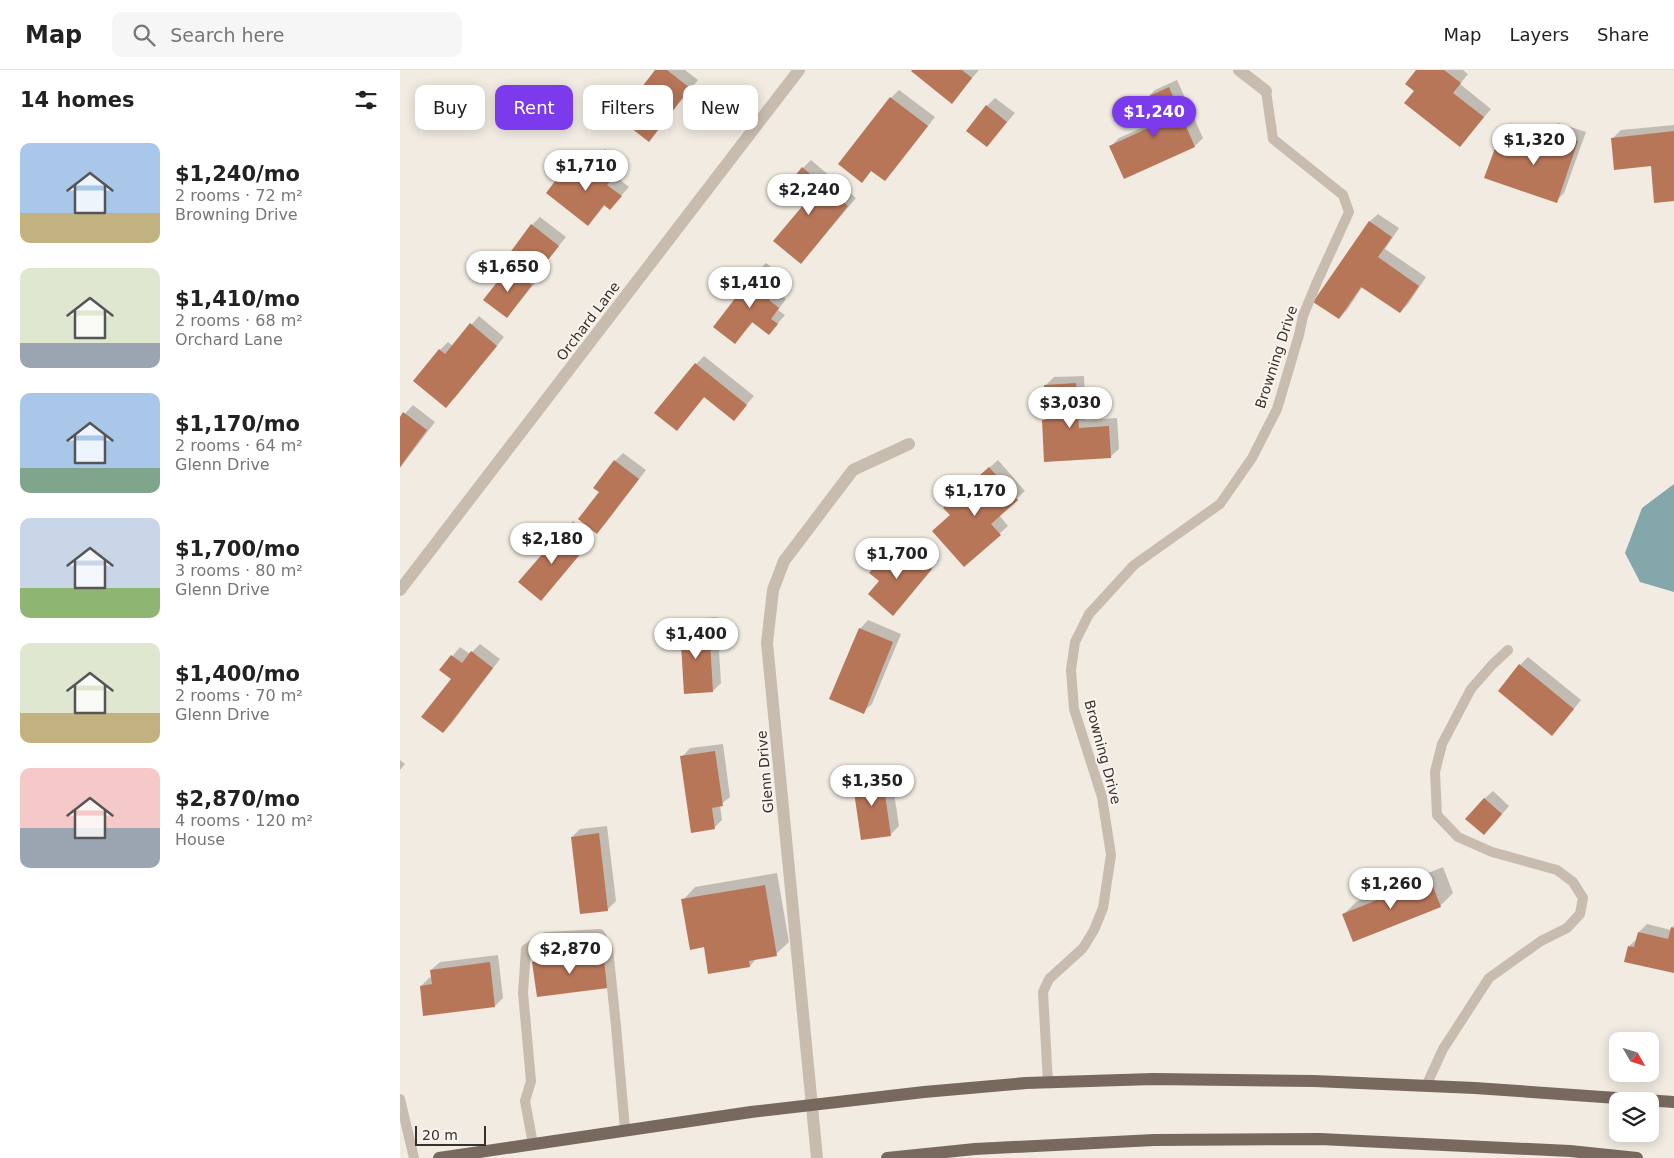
<!DOCTYPE html>
<meta charset="utf-8">
<style>
:root{--surface:#fff;--page:#f6f6f6;--text:#222;--muted:#767676;--line:#e0e0e0;--accent:#7c3aed}
body{margin:0;font-family:"DejaVu Sans",sans-serif;background:var(--page);color:var(--text);height:100vh;display:flex;flex-direction:column;font-size:19px;white-space:nowrap}
*{box-sizing:border-box;margin:0}
p{font-size:16px;color:var(--muted)}
.icon{flex:none;width:28px;height:28px;fill:none;stroke:currentColor;stroke-width:2;stroke-linecap:round;stroke-linejoin:round}
.map{position:relative;flex:1;overflow:hidden}
.sheet{display:flex;flex-direction:column;background:var(--surface);width:400px}
.sheet>*{flex:none}
.banner{position:absolute;left:15px;top:15px;width:475px;height:45px;display:flex;gap:10px}
.needle{width:32px;rotate:129deg}
.controls{position:absolute;left:1209px;top:962px;display:grid;gap:10px}
.controls a{display:grid;place-items:center;width:50px;height:50px;border-radius:10px;background:var(--surface);box-shadow:0 2px 12px #0003;font-size:25px}
.scale{position:absolute;left:15px;bottom:12px;width:71px;box-sizing:border-box;padding-left:5px;border:2px solid #38302c;border-top:0;font-size:14px;line-height:18px;white-space:nowrap;color:#38302c;-webkit-text-stroke:4px #f9f5ee;paint-order:stroke}
.price{position:absolute;translate:-50% -42px;padding:0 11px;border-radius:18px;background:#fff;color:#222;font-size:16px;line-height:32px;filter:drop-shadow(0 1px 2px #0008)}
.price::after{content:'';position:absolute;left:50%;top:30px;width:15px;height:11px;margin-left:-8px;background:inherit;clip-path:polygon(0 0,100% 0,50% 100%)}
.price.on{background:var(--accent);color:#fff}
ul{padding:0;list-style:none}
li{display:flex;align-items:center;gap:15px;height:125px;padding:0 20px}
li span{display:grid;place-items:center;flex:none;width:140px;height:100px;border-radius:10px;color:#555}
li>.icon{margin-inline-start:auto}
span .icon{width:60px;height:60px;fill:#fffc;stroke-width:1}
li b{font-size:21px}
h2{display:flex;justify-content:space-between;align-items:center;height:60px;padding:0 20px;font-size:21px}
.tag{padding:0 18px;border-radius:10px;background:var(--surface);box-shadow:0 2px 12px #0003;font-size:18px;line-height:45px}
.tag.on{background:var(--accent);color:#fff}
header{display:flex;align-items:center;gap:30px;box-sizing:border-box;height:70px;padding:0 25px;background:var(--surface);border-bottom:1px solid var(--line)}
header strong{font-size:24px}
nav{display:flex;gap:28px;margin-inline-start:auto;font-size:18px}
.search{width:350px;height:45px;background:var(--page);display:flex;align-items:center;gap:12px;box-sizing:border-box;padding:0 18px;border-radius:10px;color:var(--muted);font-size:19px}
main{display:flex;flex:1;min-height:0}
.map>svg:first-child{display:block}
.water{fill:#84a7ab}
.shadow{fill:#0003}
.building{fill:#b87659}
.lines{fill:none;stroke-linecap:round;stroke-linejoin:round}
.service{stroke:#c8bcaf;stroke-width:10}
.minor{stroke:#c8bcaf;stroke-width:12}
.primary{stroke:#78695f;stroke-width:12}
.labels{text-anchor:middle;dominant-baseline:central;stroke-width:4;stroke-linejoin:round;paint-order:stroke}
.street-label{font-size:14px;fill:#38302c;stroke:#f9f5ee}
</style>
<header>
<strong>Map</strong>
<div class="search"><svg class="icon" aria-label="search" viewBox="0 0 24 24"><circle cx="10" cy="10" r="6"/><path d="M15 15l6 6"/></svg>Search here</div>
<nav><a>Map</a><a>Layers</a><a>Share</a></nav>
</header>
<main>
<section class="sheet">
<h2>14 homes<svg class="icon" aria-label="filters" viewBox="0 0 24 24"><path d="M4 7h16M4 17h16"/><circle cx="9" cy="7" r="2"/><circle cx="15" cy="17" r="2"/></svg></h2>
<ul>
<li><span style="background:linear-gradient(#a9c7e8 70%,#c2b280 0)"><svg class="icon" aria-label="home" viewBox="0 0 24 24"><path d="M3 11l9-7 9 7M6 9v11h12V9"/></svg></span><div><b>$1,240/mo</b><p>2 rooms · 72 m²</p><p>Browning Drive</p></div></li>
<li><span style="background:linear-gradient(#dfe7d0 75%,#9aa5b1 0)"><svg class="icon" aria-label="home" viewBox="0 0 24 24"><path d="M3 11l9-7 9 7M6 9v11h12V9"/></svg></span><div><b>$1,410/mo</b><p>2 rooms · 68 m²</p><p>Orchard Lane</p></div></li>
<li><span style="background:linear-gradient(#a9c7e8 75%,#7fa58c 0)"><svg class="icon" aria-label="home" viewBox="0 0 24 24"><path d="M3 11l9-7 9 7M6 9v11h12V9"/></svg></span><div><b>$1,170/mo</b><p>2 rooms · 64 m²</p><p>Glenn Drive</p></div></li>
<li><span style="background:linear-gradient(#c9d6e8 70%,#8fb573 0)"><svg class="icon" aria-label="home" viewBox="0 0 24 24"><path d="M3 11l9-7 9 7M6 9v11h12V9"/></svg></span><div><b>$1,700/mo</b><p>3 rooms · 80 m²</p><p>Glenn Drive</p></div></li>
<li><span style="background:linear-gradient(#dfe7d0 70%,#c2b280 0)"><svg class="icon" aria-label="home" viewBox="0 0 24 24"><path d="M3 11l9-7 9 7M6 9v11h12V9"/></svg></span><div><b>$1,400/mo</b><p>2 rooms · 70 m²</p><p>Glenn Drive</p></div></li>
<li><span style="background:linear-gradient(#f6c9c9 60%,#9aa5b1 0)"><svg class="icon" aria-label="home" viewBox="0 0 24 24"><path d="M3 11l9-7 9 7M6 9v11h12V9"/></svg></span><div><b>$2,870/mo</b><p>4 rooms · 120 m²</p><p>House</p></div></li>
</ul>
</section>
<div class="map">
<svg width="1274" height="1088" viewBox="0 0 1274 1088">
<rect width="100%" height="100%" fill="#f1ebe2"/>
<path class="water" d="M 1274,414 L 1274,522 L 1240,512 L 1225,483 L 1242,438 Z"/>
<path class="shadow" d="M 257,0 L 285,0 L 298,10 L 249,70 Z
M 513,0 L 579,0 L 552,32 Z
M 1018,0 L 1063,0 L 1068,4 L 1060,14 L 1091,39 L 1060,76 L 1015,21 Z
M 777,10 L 803,68 L 795,76 L 724,107 L 711,76 L 719,68 L 757,51 L 747,28 L 755,20 Z
M 499,20 L 535,47 L 493,101 L 485,110 L 472,100 L 462,111 L 491,28 Z
M 595,28 L 615,43 L 587,76 L 587,36 Z
M 1158,53 L 1186,62 L 1164,123 L 1156,131 L 1099,70 L 1107,62 L 1144,75 L 1150,61 Z
M 1274,55 L 1274,130 L 1252,95 L 1213,68 L 1221,60 Z
M 205,79 L 224,94 L 215,106 L 229,117 L 210,138 L 205,135 L 188,155 L 147,123 L 171,95 L 183,104 Z
M 411,90 L 456,128 L 409,184 L 406,132 L 403,98 Z
M 978,144 L 999,158 L 985,179 L 1026,207 L 1008,234 L 1000,242 L 963,216 L 947,240 L 939,248 L 969,152 Z
M 140,147 L 166,167 L 136,204 L 140,207 L 107,247 L 109,198 L 118,189 L 132,155 Z
M 366,193 L 386,209 L 376,221 L 386,229 L 378,240 L 385,245 L 369,264 L 353,252 L 335,273 L 358,201 Z
M 79,246 L 104,267 L 54,329 L 40,280 L 48,272 L 53,276 Z
M 304,286 L 354,326 L 334,349 L 305,326 L 276,360 L 296,294 Z
M 684,306 L 686,350 L 717,348 L 719,379 L 710,387 L 643,351 L 647,347 L 646,315 L 654,307 Z
M 13,335 L 35,352 L 0,398 L 0,349 Z
M 223,383 L 246,400 L 205,454 L 197,462 L 201,422 L 215,391 Z
M 598,390 L 625,421 L 599,445 L 608,456 L 564,496 L 551,445 L 553,430 Z
M 173,451 L 193,469 L 149,521 L 120,512 Z
M 516,470 L 539,490 L 501,536 L 480,511 L 488,483 L 496,475 L 505,483 Z
M 317,547 L 321,613 L 313,621 L 282,557 L 290,549 Z
M 468,550 L 501,564 L 472,634 L 463,642 L 460,559 Z
M 80,574 L 100,589 L 51,654 L 43,662 L 53,609 L 41,600 L 60,577 L 70,584 Z
M 1128,587 L 1181,630 L 1160,656 L 1120,595 Z
M 323,674 L 330,727 L 320,735 L 322,750 L 314,758 L 282,687 L 290,678 Z
M 0,690 L 5,694 L 0,700 Z
M 490,696 L 499,756 L 490,765 L 454,709 L 462,701 Z
M 1093,721 L 1109,736 L 1092,756 L 1084,729 Z
M 207,756 L 216,831 L 207,840 L 172,767 L 180,759 Z
M 1043,797 L 1053,823 L 1040,836 L 954,871 L 943,845 L 956,832 Z
M 377,803 L 389,872 L 376,884 L 357,888 L 350,896 L 305,876 L 283,830 L 295,817 Z
M 1247,854 L 1271,860 L 1274,855 L 1274,902 L 1229,876 L 1238,868 L 1239,862 Z
M 211,874 L 216,908 L 133,892 L 141,884 Z
M 98,885 L 103,928 L 95,936 L 21,916 L 29,908 L 32,907 L 31,900 L 40,892 Z"/>
<path class="building" d="M 255,0 L 267,0 L 290,18 L 249,72 L 218,48 Z
M 512,0 L 562,0 L 572,8 L 552,34 L 511,1 Z
M 1016,0 L 1044,0 L 1061,13 L 1053,23 L 1084,47 L 1060,77 L 1004,33 L 1014,21 L 1005,14 Z
M 769,17 L 795,77 L 724,109 L 709,76 L 757,54 L 745,28 Z
M 490,27 L 528,56 L 485,111 L 471,101 L 462,113 L 438,94 Z
M 586,35 L 607,52 L 587,77 L 566,61 Z
M 1148,60 L 1178,71 L 1157,133 L 1084,108 L 1098,70 L 1140,84 Z
M 1274,61 L 1274,131 L 1254,133 L 1251,96 L 1214,100 L 1211,68 Z
M 196,86 L 217,103 L 207,115 L 222,126 L 210,140 L 204,135 L 188,156 L 146,123 L 162,102 L 176,112 Z
M 402,97 L 448,136 L 401,194 L 373,171 L 405,133 L 386,117 Z
M 969,151 L 992,167 L 978,187 L 1019,216 L 1000,243 L 961,217 L 939,249 L 913,232 Z
M 131,154 L 159,176 L 136,205 L 109,184 Z
M 109,197 L 132,215 L 107,248 L 83,230 Z
M 357,200 L 378,217 L 369,230 L 379,238 L 371,249 L 378,254 L 369,265 L 352,252 L 335,274 L 313,257 Z
M 70,253 L 97,276 L 46,338 L 13,311 L 39,279 L 45,284 Z
M 295,293 L 347,335 L 334,351 L 304,327 L 277,361 L 254,343 Z
M 676,313 L 679,358 L 709,356 L 711,388 L 644,392 L 642,350 L 646,350 L 644,315 Z
M 3,342 L 27,360 L 0,397 L 0,347 Z
M 214,390 L 239,409 L 197,464 L 178,449 L 199,422 L 193,418 Z
M 589,397 L 618,430 L 591,454 L 601,465 L 564,497 L 532,461 L 550,445 L 543,438 Z
M 164,459 L 186,477 L 141,531 L 118,512 Z
M 507,478 L 532,499 L 493,546 L 468,524 L 479,511 L 469,503 L 487,482 L 496,490 Z
M 309,555 L 313,622 L 284,624 L 280,557 Z
M 459,558 L 493,572 L 464,644 L 429,629 Z
M 71,581 L 93,598 L 43,663 L 21,647 L 51,609 L 39,600 L 51,585 L 62,593 Z
M 1119,594 L 1174,639 L 1152,666 L 1098,621 Z
M 315,681 L 323,736 L 312,738 L 315,759 L 291,763 L 280,686 Z
M 482,704 L 491,766 L 461,770 L 452,708 Z
M 1084,728 L 1102,744 L 1084,765 L 1065,749 Z
M 199,763 L 208,841 L 180,844 L 171,767 Z
M 1030,809 L 1041,837 L 953,872 L 942,844 Z
M 365,815 L 377,886 L 349,891 L 350,897 L 308,904 L 304,877 L 290,880 L 281,829 Z
M 1271,857 L 1274,858 L 1274,903 L 1224,892 L 1228,876 L 1234,877 L 1238,862 L 1268,869 Z
M 203,882 L 208,918 L 137,927 L 132,892 Z
M 90,892 L 95,937 L 23,946 L 20,916 L 32,914 L 30,900 Z"/>
<g class="lines">
<path class="service" d="M 648,1013 L 643,922 L 649,909 L 683,878 L 694,860 L 703,838 L 711,785 L 702,727 L 674,639 L 671,600 L 675,572 L 689,544 L 734,495 L 820,434 L 852,388 L 877,339 L 899,265 L 903,246 L 917,212 L 949,142 L 943,125 L 873,69 L 866,21
M 1026,1016 L 1043,979 L 1089,908 L 1141,871 L 1167,858 L 1180,844 L 1183,828 L 1173,812 L 1157,800 L 1092,782 L 1058,767 L 1037,745 L 1035,702 L 1042,674 L 1071,619 L 1092,595 L 1108,580
M 0,1029 L 14,1088
M 133,1074 L 125,1031 L 131,1011 L 123,923 L 126,879 L 146,867 L 200,864 L 208,879 L 216,956 L 225,1059"/>
<path class="minor" d="M 839,0 L 866,21
M 0,520 L 399,0
M 417,1088 L 367,573 L 373,520 L 384,491 L 453,400 L 509,374"/>
<path class="primary" d="M 39,1088 L 351,1042 L 524,1022 L 626,1013 L 753,1009 L 914,1011 L 1075,1018 L 1274,1032
M 487,1088 L 575,1079 L 754,1070 L 920,1069 L 1170,1081 L 1237,1088"/>
</g>
<g class="labels">
<g class="street-label">
<text transform="translate(188 251) rotate(-53)">Orchard Lane</text>
<text transform="translate(876 287) rotate(-72)">Browning Drive</text>
<text transform="translate(703 682) rotate(75)">Browning Drive</text>
<text transform="translate(365 702) rotate(-95)">Glenn Drive</text>
</g>
</g>
</svg>
<div class="controls">
<a><svg class="needle" viewBox="-14 -14 28 28"><path d="M0-13l5 13h-10z" fill="#e53935"/><path d="M0 13l5-13h-10z" fill="#767676"/></svg></a>
<a><svg class="icon" aria-label="layers" viewBox="0 0 24 24"><path d="M12 4l9 5-9 5-9-5zM3 14l9 5 9-5"/></svg></a>
</div>
<div class="scale">20 m</div>
<b class="price on" style="left:754px;top:68px">$1,240</b>
<b class="price" style="left:1134px;top:96px">$1,320</b>
<b class="price" style="left:186px;top:122px">$1,710</b>
<b class="price" style="left:409px;top:146px">$2,240</b>
<b class="price" style="left:108px;top:223px">$1,650</b>
<b class="price" style="left:350px;top:239px">$1,410</b>
<b class="price" style="left:670px;top:359px">$3,030</b>
<b class="price" style="left:575px;top:447px">$1,170</b>
<b class="price" style="left:152px;top:495px">$2,180</b>
<b class="price" style="left:497px;top:510px">$1,700</b>
<b class="price" style="left:296px;top:590px">$1,400</b>
<b class="price" style="left:472px;top:737px">$1,350</b>
<b class="price" style="left:991px;top:840px">$1,260</b>
<b class="price" style="left:170px;top:905px">$2,870</b>
<div class="banner">
<a class="tag">Buy</a>
<a class="tag on">Rent</a>
<a class="tag">Filters</a>
<a class="tag">New</a>
</div>
</div>
</main>
